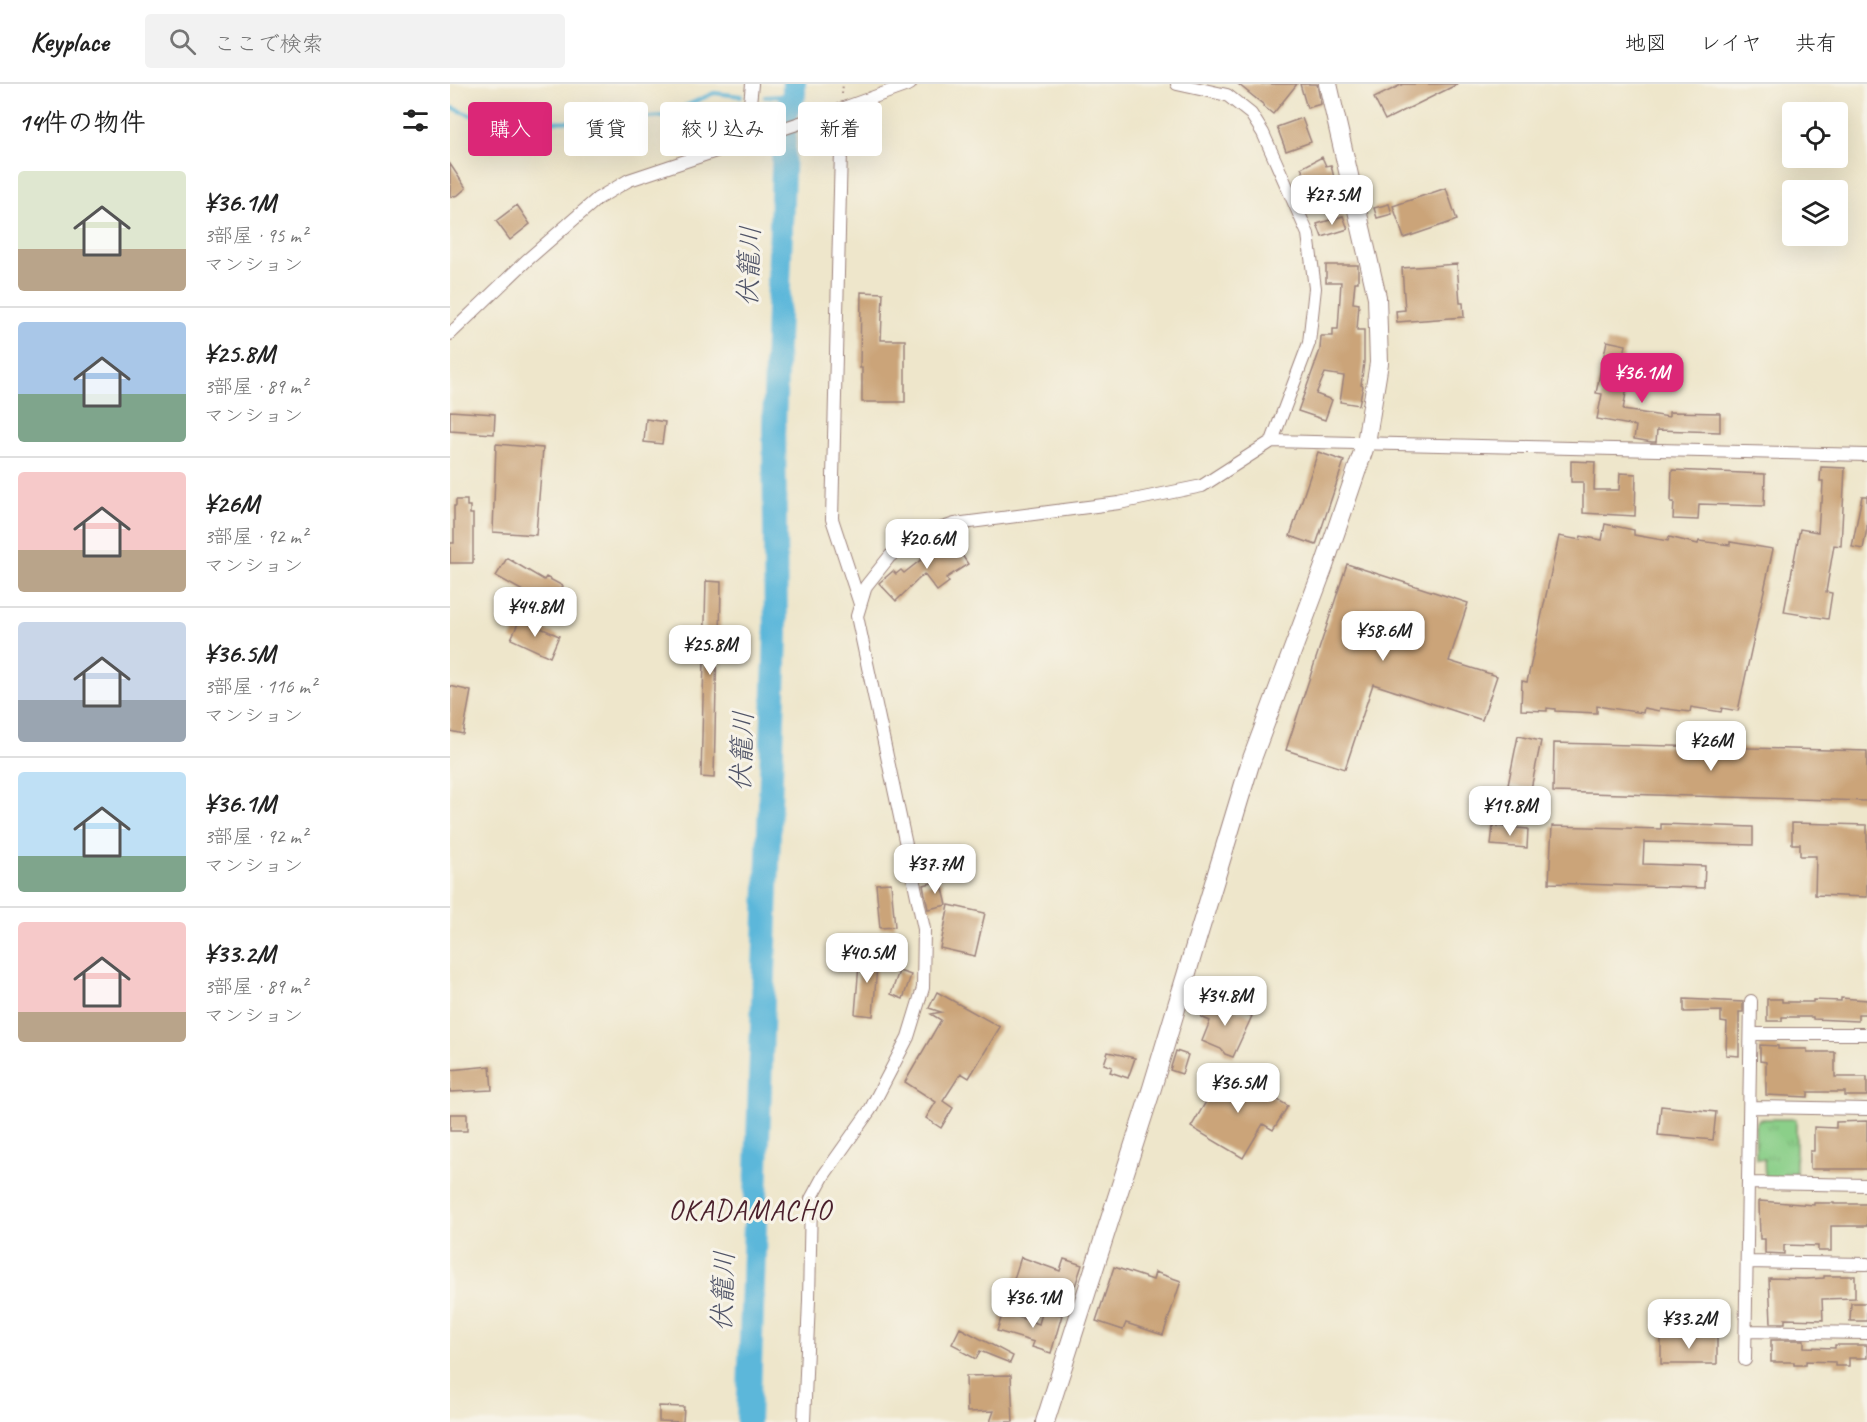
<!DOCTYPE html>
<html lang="ja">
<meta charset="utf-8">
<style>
:root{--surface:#fff;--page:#f2f2f2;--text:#222;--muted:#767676;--line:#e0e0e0;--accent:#db2777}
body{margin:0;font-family:Caveat,"Klee One",sans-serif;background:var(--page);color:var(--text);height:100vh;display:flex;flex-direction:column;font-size:22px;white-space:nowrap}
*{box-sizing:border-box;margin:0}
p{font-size:20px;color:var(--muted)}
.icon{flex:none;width:33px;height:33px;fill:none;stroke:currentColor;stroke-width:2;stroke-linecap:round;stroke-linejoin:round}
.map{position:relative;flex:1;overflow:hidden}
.details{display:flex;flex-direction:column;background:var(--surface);width:450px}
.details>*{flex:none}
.banner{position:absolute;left:18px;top:18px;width:570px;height:54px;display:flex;gap:12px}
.controls{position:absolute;left:1332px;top:18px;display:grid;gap:12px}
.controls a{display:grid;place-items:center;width:66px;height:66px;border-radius:6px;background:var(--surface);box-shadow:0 6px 24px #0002;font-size:30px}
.price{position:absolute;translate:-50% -51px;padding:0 14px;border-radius:12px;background:#fff;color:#222;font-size:20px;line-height:39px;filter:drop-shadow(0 2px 3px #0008)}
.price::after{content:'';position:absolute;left:50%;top:36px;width:18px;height:14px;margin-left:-9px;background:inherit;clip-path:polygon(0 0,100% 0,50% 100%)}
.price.active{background:var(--accent);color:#fff}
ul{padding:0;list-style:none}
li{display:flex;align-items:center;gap:18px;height:150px;padding:0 18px}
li+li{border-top:2px solid var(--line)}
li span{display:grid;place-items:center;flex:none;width:168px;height:120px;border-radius:6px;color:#555}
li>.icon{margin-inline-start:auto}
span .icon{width:72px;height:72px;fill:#fffc;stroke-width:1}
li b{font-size:26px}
h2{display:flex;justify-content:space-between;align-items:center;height:72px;padding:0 18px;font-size:26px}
.chip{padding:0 21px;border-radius:6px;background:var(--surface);box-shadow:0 6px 24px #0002;font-size:21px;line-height:54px}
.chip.active{background:var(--accent);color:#fff}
header{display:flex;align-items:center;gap:36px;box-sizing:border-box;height:84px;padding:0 30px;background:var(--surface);border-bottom:2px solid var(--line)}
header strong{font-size:28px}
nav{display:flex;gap:33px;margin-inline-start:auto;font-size:21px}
.search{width:420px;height:54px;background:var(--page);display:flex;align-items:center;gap:15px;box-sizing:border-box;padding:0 21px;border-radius:6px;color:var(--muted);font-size:22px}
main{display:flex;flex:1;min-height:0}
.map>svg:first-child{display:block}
.park{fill:url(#park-tufts);stroke:#6a775a;stroke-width:1.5}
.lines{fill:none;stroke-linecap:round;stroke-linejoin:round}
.stream{stroke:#5cb7da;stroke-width:4}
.river{stroke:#5cb7da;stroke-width:24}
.building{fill:#cba479}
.street-casing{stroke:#9c827b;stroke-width:14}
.secondary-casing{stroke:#9c827b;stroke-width:20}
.path{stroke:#9c827b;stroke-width:2;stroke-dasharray:1.5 4.5;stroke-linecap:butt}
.street{stroke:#fff;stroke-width:12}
.secondary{stroke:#fff;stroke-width:18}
.labels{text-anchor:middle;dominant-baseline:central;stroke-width:6;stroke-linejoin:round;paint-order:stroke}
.water-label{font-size:27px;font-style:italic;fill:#505468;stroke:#f7f3e8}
.quarter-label{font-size:28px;letter-spacing:1.5px;fill:#4a1f2b;stroke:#f7f3e8}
</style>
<header>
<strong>Keyplace</strong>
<div class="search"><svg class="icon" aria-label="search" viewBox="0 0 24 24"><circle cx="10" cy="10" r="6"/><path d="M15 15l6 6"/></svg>ここで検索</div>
<nav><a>地図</a><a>レイヤ</a><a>共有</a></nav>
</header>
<main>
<section class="details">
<h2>14件の物件<svg class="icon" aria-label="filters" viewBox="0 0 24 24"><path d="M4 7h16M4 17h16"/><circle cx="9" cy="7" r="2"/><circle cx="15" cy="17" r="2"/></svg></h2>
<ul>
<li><span style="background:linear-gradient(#dfe7d0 65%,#b9a48a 0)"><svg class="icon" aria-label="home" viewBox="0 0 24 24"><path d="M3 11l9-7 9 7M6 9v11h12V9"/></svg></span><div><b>¥36.1M</b><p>3部屋 · 95 m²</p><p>マンション</p></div></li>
<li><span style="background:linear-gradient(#a9c7e8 60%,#7fa58c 0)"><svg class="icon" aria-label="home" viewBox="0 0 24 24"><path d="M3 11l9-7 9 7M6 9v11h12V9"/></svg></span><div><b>¥25.8M</b><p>3部屋 · 89 m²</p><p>マンション</p></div></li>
<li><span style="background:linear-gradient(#f6c9c9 65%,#b9a48a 0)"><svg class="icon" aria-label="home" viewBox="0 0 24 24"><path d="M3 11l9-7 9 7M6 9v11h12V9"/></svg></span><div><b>¥26M</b><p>3部屋 · 92 m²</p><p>マンション</p></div></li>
<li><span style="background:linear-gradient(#c9d6e8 65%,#9aa5b1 0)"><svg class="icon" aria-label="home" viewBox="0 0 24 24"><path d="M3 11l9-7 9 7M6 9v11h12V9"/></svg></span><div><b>¥36.5M</b><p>3部屋 · 116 m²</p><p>マンション</p></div></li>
<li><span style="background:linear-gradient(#bfe0f5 70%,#7fa58c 0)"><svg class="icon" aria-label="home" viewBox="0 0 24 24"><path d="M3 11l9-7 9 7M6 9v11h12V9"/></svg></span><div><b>¥36.1M</b><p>3部屋 · 92 m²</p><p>マンション</p></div></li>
<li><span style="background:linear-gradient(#f6c9c9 75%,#b9a48a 0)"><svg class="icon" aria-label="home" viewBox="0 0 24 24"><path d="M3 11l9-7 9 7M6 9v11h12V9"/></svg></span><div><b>¥33.2M</b><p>3部屋 · 89 m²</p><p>マンション</p></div></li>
</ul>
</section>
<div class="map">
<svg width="1417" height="1338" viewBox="0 0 1417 1338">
<defs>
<pattern id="park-tufts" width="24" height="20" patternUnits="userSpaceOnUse" patternTransform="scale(1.5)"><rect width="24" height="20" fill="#8bcf89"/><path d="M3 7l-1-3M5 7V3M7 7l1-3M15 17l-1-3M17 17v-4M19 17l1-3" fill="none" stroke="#79b176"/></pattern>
</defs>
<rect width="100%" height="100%" fill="#f7f3e8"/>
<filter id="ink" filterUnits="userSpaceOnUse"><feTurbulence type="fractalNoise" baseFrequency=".0167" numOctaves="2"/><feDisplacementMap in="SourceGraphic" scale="12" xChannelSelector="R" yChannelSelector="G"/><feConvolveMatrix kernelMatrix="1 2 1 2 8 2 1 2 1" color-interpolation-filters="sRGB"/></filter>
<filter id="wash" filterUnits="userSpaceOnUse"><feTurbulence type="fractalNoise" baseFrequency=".008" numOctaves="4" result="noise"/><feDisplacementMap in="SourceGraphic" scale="24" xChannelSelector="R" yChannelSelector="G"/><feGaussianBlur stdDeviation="1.35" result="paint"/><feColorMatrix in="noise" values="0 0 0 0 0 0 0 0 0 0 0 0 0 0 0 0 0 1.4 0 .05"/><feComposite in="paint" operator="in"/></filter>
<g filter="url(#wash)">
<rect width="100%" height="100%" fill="#eee6cb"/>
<path class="park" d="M 1309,1035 L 1346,1035 L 1346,1094 L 1315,1094 L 1314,1075 L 1306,1075 L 1305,1042 Z"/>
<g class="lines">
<path class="stream" d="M 315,13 L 344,11
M 0,23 L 26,33 L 65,38 L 149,37 L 213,32 L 264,9 L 291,12"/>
<path class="river" d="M 298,1338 L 326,550 L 324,341 L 335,30 L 344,11 L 344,0"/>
</g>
<g id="blocks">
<path class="building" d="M 788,0 L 847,0 L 823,30 L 813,22 L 814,21 Z
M 850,0 L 867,0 L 871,20 L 857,24 Z
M 953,0 L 1008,0 L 935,36 L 924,14 Z
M 852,34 L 861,58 L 836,67 L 827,43 Z
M 872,73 L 876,82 L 881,81 L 884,94 L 853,103 L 848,94 L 855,91 L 851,84 Z
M 0,80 L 16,104 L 8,111 L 0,113 Z
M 996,104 L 1007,136 L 954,154 L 943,122 Z
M 939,120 L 942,130 L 927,134 L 924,124 Z
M 67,121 L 80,140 L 60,156 L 46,137 Z
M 893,132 L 898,145 L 872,153 L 867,140 Z
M 1007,180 L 1010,219 L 1013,219 L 1014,233 L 947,238 L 946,227 L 955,226 L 952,184 Z
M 876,181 L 908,181 L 908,198 L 905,198 L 903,219 L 909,220 L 907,246 L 914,246 L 914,278 L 911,301 L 913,302 L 909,321 L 890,318 L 894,292 L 875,289 L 866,310 L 882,316 L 875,336 L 848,327 L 870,266 L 871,252 L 883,252 L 883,245 L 888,245 L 891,198 L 876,198 Z
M 411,208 L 433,209 L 431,256 L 455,256 L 455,318 L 412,318 L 412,284 L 410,284 Z
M 1157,257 L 1176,261 L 1169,295 L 1178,297 L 1173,326 L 1219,333 L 1219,328 L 1270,329 L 1270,348 L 1207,346 L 1206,358 L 1202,358 L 1184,355 L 1186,342 L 1147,335 L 1152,310 L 1146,309 Z
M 0,327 L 45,330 L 44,350 L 0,347 Z
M 196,335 L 215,338 L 212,360 L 194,358 Z
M 46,360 L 93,364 L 86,451 L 43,448 Z
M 868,368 L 894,377 L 866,461 L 840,452 Z
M 1121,377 L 1145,378 L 1144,406 L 1169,406 L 1170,389 L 1186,390 L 1185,432 L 1133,429 L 1133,398 L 1121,398 Z
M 1371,383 L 1395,384 L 1391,462 L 1384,461 L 1376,508 L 1382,509 L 1378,535 L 1334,528 L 1350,445 L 1368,448 L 1370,419 L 1372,419 L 1373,397 L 1370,397 Z
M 1222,386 L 1315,390 L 1314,422 L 1249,420 L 1248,436 L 1223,435 L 1224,418 L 1221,418 Z
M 1412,412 L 1417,412 L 1417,445 L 1413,465 L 1402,463 Z
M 6,416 L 17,416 L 17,422 L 20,422 L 20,430 L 23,430 L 23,479 L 0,479 L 0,459 L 4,459 L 4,422 L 6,422 Z
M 1155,440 L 1184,446 L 1184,451 L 1218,457 L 1219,453 L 1248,460 L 1249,457 L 1280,461 L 1280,458 L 1323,465 L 1288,627 L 1272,624 L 1271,628 L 1241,623 L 1240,628 L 1210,624 L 1209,627 L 1194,624 L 1193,629 L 1147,622 L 1147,629 L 1105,627 L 1105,625 L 1097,624 L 1097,627 L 1071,626 L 1072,597 L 1077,598 L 1109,452 L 1130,456 L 1131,452 L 1152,456 Z
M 500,453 L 518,480 L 496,494 L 499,498 L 487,507 L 474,490 L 446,517 L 429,499 L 443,487 L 446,490 L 451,486 L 454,489 Z
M 57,474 L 94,496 L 96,493 L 113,502 L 102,523 L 46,492 Z
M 897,480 L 1018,519 L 999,577 L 1047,592 L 1032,636 L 923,600 L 895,685 L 836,666 Z
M 256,497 L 271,498 L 270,557 L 267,557 L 264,694 L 251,693 Z
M 70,535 L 109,552 L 100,573 L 61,555 Z
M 0,602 L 21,607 L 13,650 L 0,647 Z
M 1068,652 L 1091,657 L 1081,705 L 1058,701 Z
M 1104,659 L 1417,667 L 1417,717 L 1103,708 Z
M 1342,739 L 1417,741 L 1417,813 L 1365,811 L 1366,772 L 1350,772 L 1350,760 L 1342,760 Z
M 1211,740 L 1303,743 L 1303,761 L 1194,758 L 1193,780 L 1255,782 L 1254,804 L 1099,799 L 1102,742 L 1211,745 Z
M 1043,742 L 1078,745 L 1077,764 L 1041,761 Z
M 491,797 L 497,821 L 478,825 L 473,801 Z
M 441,799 L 445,843 L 430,844 L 426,800 Z
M 499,821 L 535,829 L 525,872 L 490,864 Z
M 410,868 L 428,869 L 423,932 L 405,930 Z
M 449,887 L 461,891 L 453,915 L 441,910 Z
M 487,908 L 550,943 L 519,994 L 511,989 L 493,1017 L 503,1024 L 491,1044 L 476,1034 L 486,1018 L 455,998 L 491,936 L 481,930 L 491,928 L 479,924 Z
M 1391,914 L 1417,916 L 1417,930 L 1408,930 L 1408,937 L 1363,935 L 1363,933 L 1332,933 L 1332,937 L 1317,937 L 1317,915 L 1332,915 L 1332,918 L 1363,918 L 1363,916 L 1391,917 Z
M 758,915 L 802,932 L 783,973 L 775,970 L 771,965 L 752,957 L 760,937 L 751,933 Z
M 1234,915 L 1293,918 L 1293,928 L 1289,928 L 1289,972 L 1276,971 L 1277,939 L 1271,938 L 1271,927 L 1234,928 Z
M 1310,961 L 1328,962 L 1328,965 L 1357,965 L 1357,968 L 1385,968 L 1385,993 L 1417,993 L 1417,1012 L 1395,1012 L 1395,1008 L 1358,1008 L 1358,1013 L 1316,1011 L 1316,978 L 1310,977 Z
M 726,967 L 738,971 L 732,990 L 720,986 Z
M 658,968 L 685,974 L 678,994 L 660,988 L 662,983 L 654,980 Z
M 40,982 L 42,1006 L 0,1008 L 0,986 Z
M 779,986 L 838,1022 L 823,1046 L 813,1040 L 793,1074 L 741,1043 L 757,1016 L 760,1018 Z
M 1211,1022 L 1266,1028 L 1263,1056 L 1208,1051 Z
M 0,1030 L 17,1030 L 17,1047 L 0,1047 Z
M 1417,1037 L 1417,1085 L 1360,1085 L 1360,1067 L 1364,1067 L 1364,1043 L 1386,1044 L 1386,1038 Z
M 1309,1117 L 1364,1121 L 1364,1119 L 1384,1119 L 1384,1120 L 1417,1120 L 1417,1142 L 1381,1142 L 1381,1167 L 1368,1167 L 1368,1162 L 1334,1161 L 1334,1170 L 1315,1169 L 1315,1155 L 1310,1155 Z
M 571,1173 L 610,1187 L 614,1175 L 632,1181 L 622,1211 L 596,1202 L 594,1208 L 564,1195 Z
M 664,1183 L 703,1196 L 705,1188 L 731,1197 L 713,1251 L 676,1239 L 673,1246 L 646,1237 Z
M 1374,1192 L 1405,1192 L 1405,1214 L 1372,1215 L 1373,1236 L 1335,1235 L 1335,1239 L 1321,1239 L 1319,1194 L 1356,1195 L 1374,1194 Z
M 1401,1219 L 1417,1219 L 1417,1237 L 1400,1237 Z
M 593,1226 L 612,1231 L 601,1269 L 582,1263 L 584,1258 L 547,1247 L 553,1228 L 589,1240 Z
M 510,1244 L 563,1272 L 560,1279 L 530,1267 L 526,1275 L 511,1267 L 512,1265 L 502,1260 Z
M 1267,1251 L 1267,1280 L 1211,1280 L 1211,1252 Z
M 1321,1256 L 1354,1256 L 1354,1263 L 1385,1264 L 1385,1261 L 1417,1261 L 1417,1274 L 1399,1274 L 1399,1282 L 1385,1282 L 1385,1278 L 1356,1277 L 1356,1281 L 1344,1281 L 1344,1278 L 1321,1278 Z
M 561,1291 L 563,1338 L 540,1338 L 544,1327 L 517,1328 L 516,1292 Z
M 209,1322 L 234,1323 L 233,1338 L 209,1337 Z"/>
</g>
</g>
<g filter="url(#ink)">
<use href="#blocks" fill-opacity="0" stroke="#9c827b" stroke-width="1.5"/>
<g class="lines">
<defs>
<path id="street" d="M 727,0 L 777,11 L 801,30 L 813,49 L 858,150 L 865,204 L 859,259 L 822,357 L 1417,371
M 392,25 L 382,435 L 410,520
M 296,58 L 302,0
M 0,250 L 76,177 L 147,115 L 179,96 L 377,30 L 460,0
M 1302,950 L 1417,950
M 1301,1023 L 1417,1025
M 1299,1099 L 1417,1101
M 1297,1178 L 1417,1180
M 1296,1247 L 1417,1249
M 1295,1276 L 1301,917
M 354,1338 L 359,1216 L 361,1115 L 374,1091 L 420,1026 L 458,953 L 473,904 L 474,845 L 407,532 L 416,502 L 440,472 L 468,452 L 505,440 L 669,419 L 752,402 L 822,357"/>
<path id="secondary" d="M 595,1338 L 702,1004 L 800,680 L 873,485 L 916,359 L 929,279 L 927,213 L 878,0"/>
</defs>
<use href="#street" class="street-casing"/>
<use href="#secondary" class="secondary-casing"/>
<path class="path" d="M 392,10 L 393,0"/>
<use href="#street" class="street"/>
<use href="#secondary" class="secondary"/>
</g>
</g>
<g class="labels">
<g class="water-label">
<text transform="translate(299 182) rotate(-88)">伏籠川</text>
<text transform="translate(292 667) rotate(-88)">伏籠川</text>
<text transform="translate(273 1207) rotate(-88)">伏籠川</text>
</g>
<g class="quarter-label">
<text x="300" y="1125">OKADAMACHO</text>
</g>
</g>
</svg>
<div class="controls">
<a><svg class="icon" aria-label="locate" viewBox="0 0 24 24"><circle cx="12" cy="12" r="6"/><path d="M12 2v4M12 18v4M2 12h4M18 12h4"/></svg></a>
<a><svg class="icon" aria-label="layers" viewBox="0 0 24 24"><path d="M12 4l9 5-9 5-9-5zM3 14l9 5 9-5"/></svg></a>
</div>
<b class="price" style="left:882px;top:142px">¥27.5M</b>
<b class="price active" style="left:1192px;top:320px">¥36.1M</b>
<b class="price" style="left:477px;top:486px">¥20.6M</b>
<b class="price" style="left:85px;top:554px">¥44.8M</b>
<b class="price" style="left:933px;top:578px">¥58.6M</b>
<b class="price" style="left:260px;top:592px">¥25.8M</b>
<b class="price" style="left:1261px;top:688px">¥26M</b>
<b class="price" style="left:1060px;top:753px">¥19.8M</b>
<b class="price" style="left:485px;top:811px">¥37.7M</b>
<b class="price" style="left:417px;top:900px">¥40.5M</b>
<b class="price" style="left:775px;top:943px">¥34.8M</b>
<b class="price" style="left:788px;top:1030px">¥36.5M</b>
<b class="price" style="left:583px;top:1245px">¥36.1M</b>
<b class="price" style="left:1239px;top:1266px">¥33.2M</b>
<div class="banner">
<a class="chip active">購入</a>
<a class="chip">賃貸</a>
<a class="chip">絞り込み</a>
<a class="chip">新着</a>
</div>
</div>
</main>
